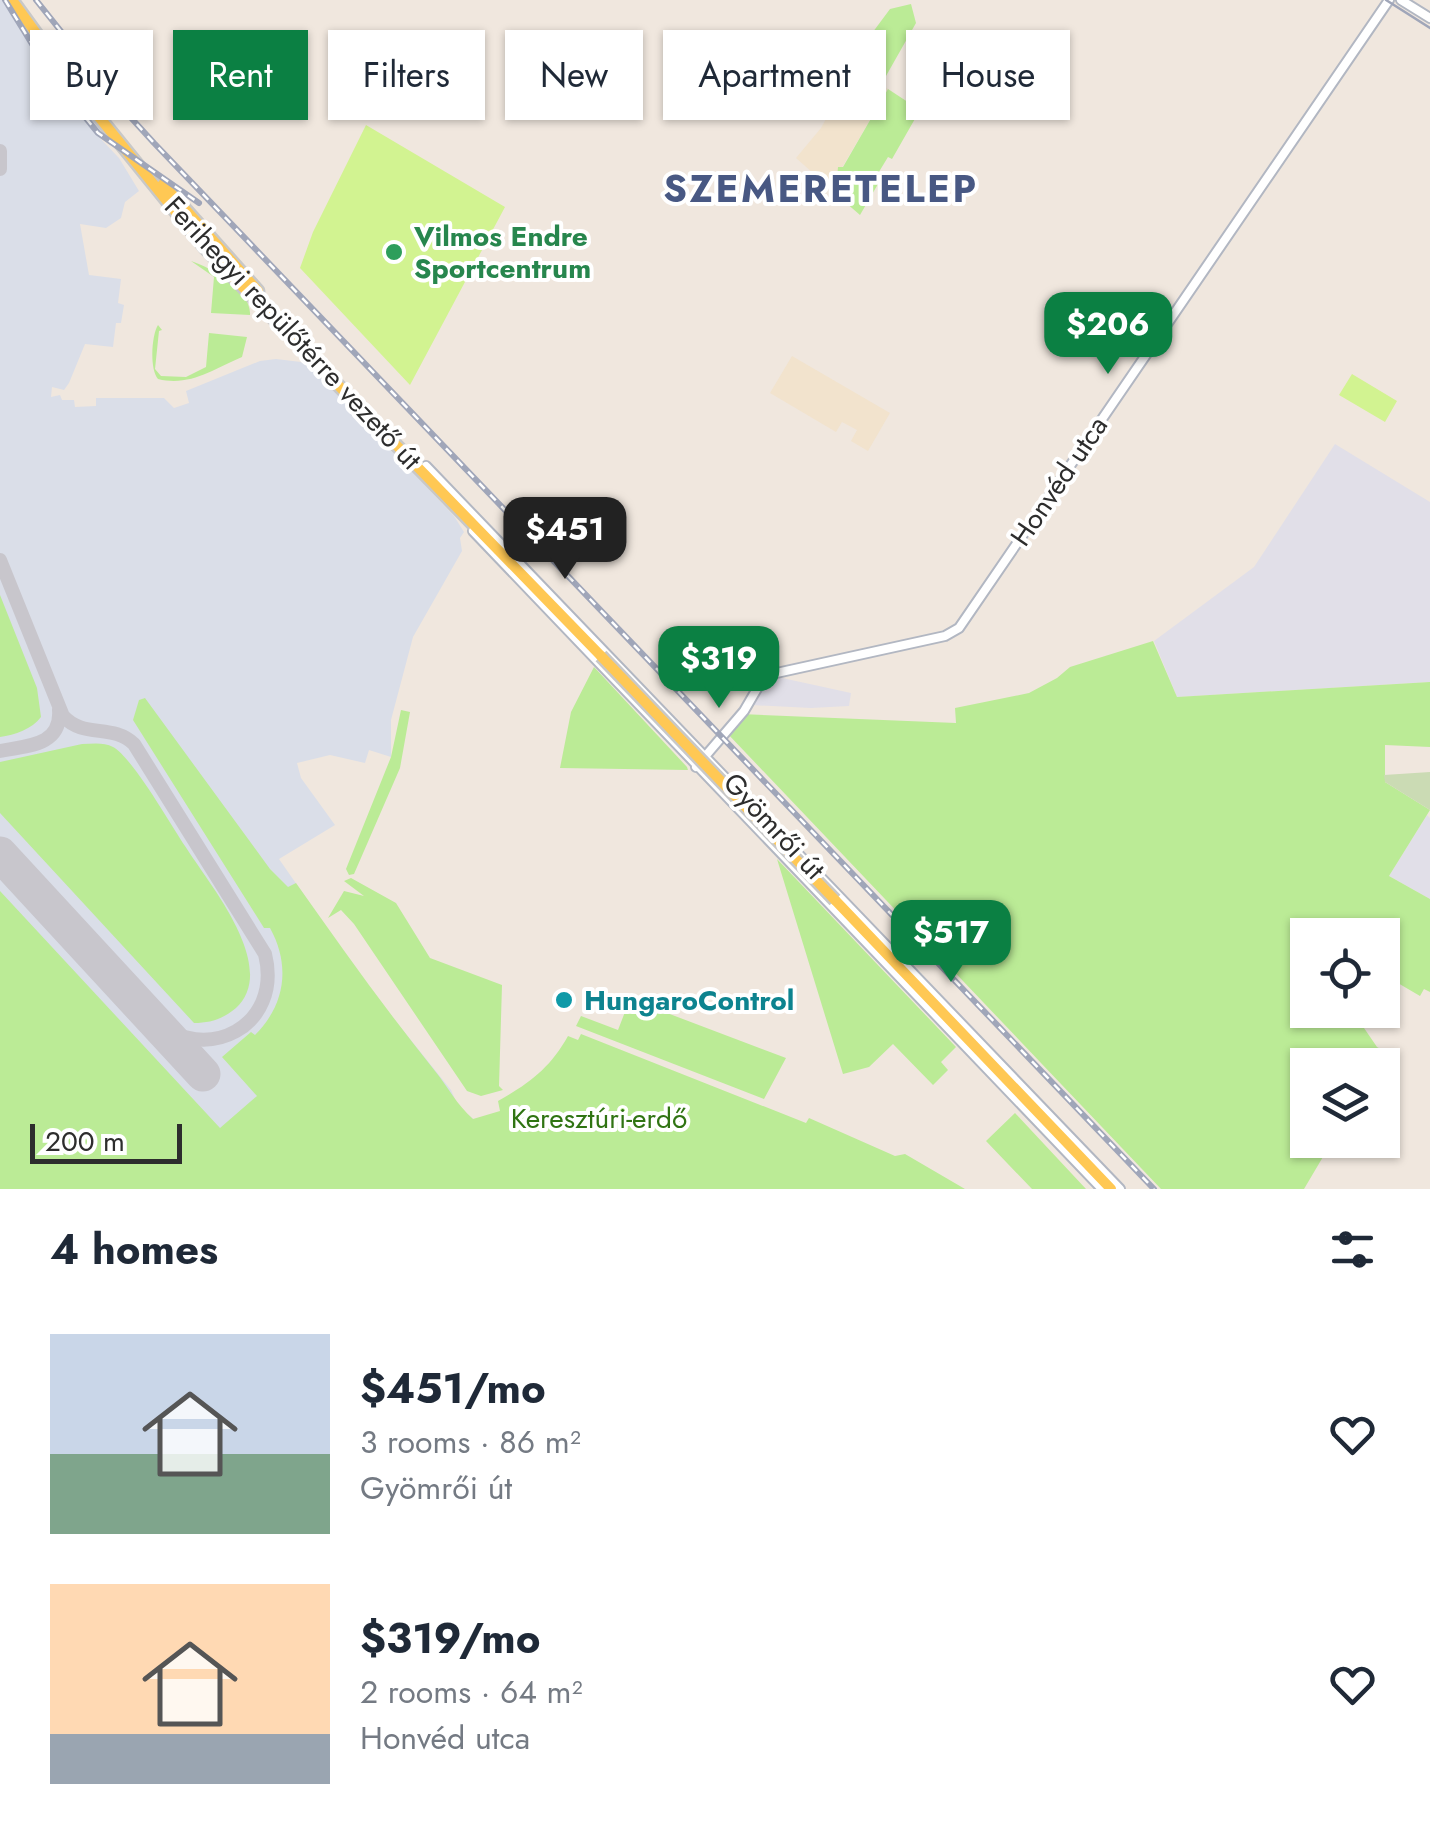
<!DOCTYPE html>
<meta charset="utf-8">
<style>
:root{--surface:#fff;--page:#f2f2f3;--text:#1f2937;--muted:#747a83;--accent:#0b8043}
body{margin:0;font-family:Jost,sans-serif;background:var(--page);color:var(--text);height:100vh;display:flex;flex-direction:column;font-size:38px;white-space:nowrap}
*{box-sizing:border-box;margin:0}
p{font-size:32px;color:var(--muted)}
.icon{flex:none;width:55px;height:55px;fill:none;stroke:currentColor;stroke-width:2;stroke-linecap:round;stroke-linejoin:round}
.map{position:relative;height:1189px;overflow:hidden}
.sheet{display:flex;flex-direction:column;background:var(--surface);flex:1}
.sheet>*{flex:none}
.top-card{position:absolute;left:30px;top:30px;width:1370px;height:90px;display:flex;gap:20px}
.fabs{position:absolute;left:1290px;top:918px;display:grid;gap:20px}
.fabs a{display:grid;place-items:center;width:110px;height:110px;border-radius:0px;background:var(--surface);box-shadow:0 2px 8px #0004;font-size:50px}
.scale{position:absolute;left:30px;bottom:25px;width:152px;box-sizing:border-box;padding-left:10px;border:5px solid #2d2d2d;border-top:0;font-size:28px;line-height:35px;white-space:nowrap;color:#2d2d2d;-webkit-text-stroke:8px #fff;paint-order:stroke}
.price{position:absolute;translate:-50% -85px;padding:0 22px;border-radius:20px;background:var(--accent);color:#fff;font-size:32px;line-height:65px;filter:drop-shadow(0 2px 5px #0008)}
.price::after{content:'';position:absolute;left:50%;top:60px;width:30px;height:22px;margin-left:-15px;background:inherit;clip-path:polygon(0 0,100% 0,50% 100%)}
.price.current{background:#222;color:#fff}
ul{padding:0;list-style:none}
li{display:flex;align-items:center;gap:30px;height:250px;padding:0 50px}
li span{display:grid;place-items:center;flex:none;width:280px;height:200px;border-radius:0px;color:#555}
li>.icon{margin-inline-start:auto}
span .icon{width:120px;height:120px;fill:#fffc;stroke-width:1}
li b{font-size:42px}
h2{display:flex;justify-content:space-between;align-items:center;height:120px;padding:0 50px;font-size:42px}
.pill{padding:0 35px;border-radius:0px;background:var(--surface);box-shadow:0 2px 8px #0004;font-size:35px;line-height:90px}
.pill.current{background:var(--accent);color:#fff}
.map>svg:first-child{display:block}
.industrial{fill:#e1dfe8}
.education{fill:#f2e3cd}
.airport{fill:#dadee8}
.green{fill:#bbeb96}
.cemetery{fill:#cbdbb4}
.pitch{fill:#d2f391}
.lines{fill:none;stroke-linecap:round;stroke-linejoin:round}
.taxiway{stroke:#c8c6cc;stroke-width:14}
.runway{stroke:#c8c6cc;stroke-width:35}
.secondary-casing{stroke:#b2b7c2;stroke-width:12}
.primary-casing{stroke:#c8c8c8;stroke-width:15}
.secondary{stroke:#fff;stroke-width:8}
.primary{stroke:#ffc854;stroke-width:10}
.tram{stroke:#a0a6b9;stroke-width:2.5}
.rail-casing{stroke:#a0a6b9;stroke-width:6}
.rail{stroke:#fff;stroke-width:2.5;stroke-dasharray:8;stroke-linecap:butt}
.primary-bridge-casing{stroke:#c8c8c8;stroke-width:15;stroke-linecap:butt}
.primary-bridge{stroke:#ffc854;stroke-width:10}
.leisure-dot{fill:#2e9e5b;stroke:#fff;stroke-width:4}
.culture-dot{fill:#0f9aa8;stroke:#fff;stroke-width:4}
.labels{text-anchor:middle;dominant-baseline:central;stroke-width:8;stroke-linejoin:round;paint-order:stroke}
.leisure-label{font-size:28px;font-weight:bold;fill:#27864d;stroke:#fff;text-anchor:start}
.street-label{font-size:28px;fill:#2d2d2d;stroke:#fff}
.culture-label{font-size:28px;font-weight:bold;fill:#0d838f;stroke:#fff;text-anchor:start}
.park-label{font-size:28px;fill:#307413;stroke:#fff}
.district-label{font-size:38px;font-weight:bold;letter-spacing:2.5px;fill:#485883;stroke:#fff}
</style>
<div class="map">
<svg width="1430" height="1189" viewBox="0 0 1430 1189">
<rect width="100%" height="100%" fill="#f0e7de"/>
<path class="industrial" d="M 1335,444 L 1430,502 L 1430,682 L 1177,697 L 1154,641 L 1254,567 Z
M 773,676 L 851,693 L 849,706 L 811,708 L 751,705 L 760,689 Z
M 1427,815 L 1430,818 L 1430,899 L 1389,876 Z"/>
<path class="education" d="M 854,67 L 865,74 L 864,78 L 867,80 L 870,77 L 888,89 L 830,188 L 796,158 L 821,128 Z
M 792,356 L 890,413 L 868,451 L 851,441 L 857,430 L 842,422 L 836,432 L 770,393 Z"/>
<path class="airport" d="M 0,0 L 8,0 L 60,75 L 102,129 L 97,135 L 119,158 L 139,191 L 125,202 L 121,218 L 106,228 L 80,224 L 89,275 L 121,279 L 118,303 L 124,305 L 121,323 L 116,323 L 113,347 L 85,344 L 69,383 L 64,390 L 52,387 L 51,397 L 60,395 L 62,400 L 74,400 L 75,407 L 96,406 L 96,398 L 164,398 L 174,408 L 189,403 L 186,391 L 260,361 L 276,359 L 301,362 L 318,372 L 454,516 L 464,532 L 460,538 L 462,551 L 413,637 L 391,720 L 391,757 L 369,750 L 365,763 L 330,755 L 297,763 L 301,778 L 335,825 L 279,859 L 369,988 L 451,1090 L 458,1106 L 555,1189 L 6,1189 L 0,1184 Z"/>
<path class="green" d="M 911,4 L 916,23 L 886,76 L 859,60 L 866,48 L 864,44 L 890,9 Z
M 888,89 L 920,110 L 892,159 L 888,157 L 874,180 L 878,184 L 860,215 L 845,202 L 843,203 L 830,188 L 837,178 L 838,167 L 843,167 Z
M 191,261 C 212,268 252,291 250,315 L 211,313 L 214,277 Z
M 158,325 L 162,330 L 159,331 L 155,369 L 161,376 L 186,377 L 206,367 L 209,333 L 247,337 L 242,357 C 213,369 190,387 158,379 C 149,368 152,334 158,325 Z
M 0,595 L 37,688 L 41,717 C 32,729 15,735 0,737 Z
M 1153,641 L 1177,697 L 1430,682 L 1430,747 L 1385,745 L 1385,782 L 1430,810 L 1389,876 L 1430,899 L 1430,992 L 1424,989 L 1420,996 L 1391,979 L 1383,994 L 1382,935 L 1308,935 L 1308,1010 L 1374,1010 L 1364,1028 L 1377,1047 L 1391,1055 L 1383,1068 L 1382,1065 L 1308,1065 L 1308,1140 L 1340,1140 L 1336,1148 L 1330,1145 L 1304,1189 L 1161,1189 L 726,732 L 741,714 L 956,723 L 955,708 L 1029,693 L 1057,678 L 1070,667 Z
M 594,667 L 687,767 L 688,770 L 560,768 L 571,712 Z
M 145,698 L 270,869 L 288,887 L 296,883 C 341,947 386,1010 435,1071 C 448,1087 457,1105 473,1119 L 500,1111 L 498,1101 C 530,1083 550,1068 568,1036 L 578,1040 L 581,1034 L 806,1123 L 809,1118 L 895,1156 L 905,1154 L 965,1189 L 0,1189 L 0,891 L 220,1128 L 257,1096 L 222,1057 L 251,1032 L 255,1035 C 285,1005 291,966 270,928 L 264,928 L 133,720 L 139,700 Z
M 401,710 L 410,712 L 400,768 L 354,874 L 349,875 L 346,869 L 391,757 Z
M 82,744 C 92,744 104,742 113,747 C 132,757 171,825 185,846 C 209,884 280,967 236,1008 C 223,1019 210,1023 194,1023 L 0,813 L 0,762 Z
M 777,859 L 956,1047 L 941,1062 L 948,1070 L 933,1085 L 893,1044 L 869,1067 L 843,1074 Z
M 351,878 L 396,903 L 430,958 L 502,985 L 499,1086 L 503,1090 L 481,1096 L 467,1091 L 354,924 L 341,910 L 328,918 L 344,891 L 364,896 L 344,881 Z
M 630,999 L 786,1058 L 764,1099 L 576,1026 L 581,1016 L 618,1030 Z
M 1015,1113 L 1086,1189 L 1032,1189 L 986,1141 Z"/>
<path class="cemetery" d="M 1430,772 L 1430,810 L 1385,782 L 1384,775 Z"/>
<path class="pitch" d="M 366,125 L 505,207 L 410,385 L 300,268 L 313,232 Z
M 1352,374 L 1397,401 L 1385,422 L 1339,395 Z"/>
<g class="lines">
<path class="taxiway" d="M 0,151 L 0,169
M 0,560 L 63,716 C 84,739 112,723 134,744 L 265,954 C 283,1026 207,1066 152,1020
M 0,751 C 26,746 62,746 59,710"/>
<path class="runway" d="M 0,854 L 203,1074"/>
<defs>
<path id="secondary" d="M 1401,0 L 1430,18
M 426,466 L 1120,1189
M 473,531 L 1102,1189
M 696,767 L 744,711 L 758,687 L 772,674 L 945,636 L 959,628 L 1389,0"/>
<path id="primary" d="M 12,0 L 78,91 L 205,248 L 601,656
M 163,184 L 258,291
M 835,900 L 1111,1189"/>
</defs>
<use href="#secondary" class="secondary-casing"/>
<use href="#primary" class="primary-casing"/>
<use href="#secondary" class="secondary"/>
<use href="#primary" class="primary"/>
<path class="tram" d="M 1386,0 L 1430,28"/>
<defs>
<path id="rail" d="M 5,0 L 51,75 L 98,133 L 199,203
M 36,0 L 123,109 L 154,143 L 1154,1189"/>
</defs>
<use href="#rail" class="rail-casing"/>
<use href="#rail" class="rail"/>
<defs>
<path id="primary-bridge" d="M 601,656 L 835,900"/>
</defs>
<use href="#primary-bridge" class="primary-bridge-casing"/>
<use href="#primary-bridge" class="primary-bridge"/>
</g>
<circle class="leisure-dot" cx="394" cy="252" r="10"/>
<circle class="culture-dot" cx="564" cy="1000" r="10"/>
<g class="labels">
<g class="leisure-label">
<text x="414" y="236">Vilmos Endre<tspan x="414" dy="32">Sportcentrum</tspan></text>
</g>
<g class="street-label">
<text transform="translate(293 333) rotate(47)">Ferihegyi repülőtérre vezető út</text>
<text transform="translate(1059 481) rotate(-56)">Honvéd utca</text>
<text transform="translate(774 826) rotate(47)">Gyömrői út</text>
</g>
<g class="culture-label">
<text x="584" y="1000">HungaroControl</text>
</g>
<g class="park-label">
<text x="599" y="1118">Keresztúri-erdő</text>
</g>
<g class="district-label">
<text x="821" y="188">SZEMERETELEP</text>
</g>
</g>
</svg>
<div class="fabs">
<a><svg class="icon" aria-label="locate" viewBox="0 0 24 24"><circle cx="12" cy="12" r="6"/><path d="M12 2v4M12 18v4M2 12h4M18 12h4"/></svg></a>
<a><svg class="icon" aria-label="layers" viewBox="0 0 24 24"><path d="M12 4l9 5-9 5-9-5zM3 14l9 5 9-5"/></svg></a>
</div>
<div class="scale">200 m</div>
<b class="price" style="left:1108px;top:377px">$206</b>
<b class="price current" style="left:565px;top:582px">$451</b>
<b class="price" style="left:719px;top:711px">$319</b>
<b class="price" style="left:951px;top:985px">$517</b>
<div class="top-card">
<a class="pill">Buy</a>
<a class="pill current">Rent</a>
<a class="pill">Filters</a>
<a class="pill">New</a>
<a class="pill">Apartment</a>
<a class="pill">House</a>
</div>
</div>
<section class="sheet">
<h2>4 homes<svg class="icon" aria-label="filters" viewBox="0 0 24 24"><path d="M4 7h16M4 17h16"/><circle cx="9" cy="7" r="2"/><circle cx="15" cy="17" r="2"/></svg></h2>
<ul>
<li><span style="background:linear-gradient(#c9d6e8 60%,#7fa58c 0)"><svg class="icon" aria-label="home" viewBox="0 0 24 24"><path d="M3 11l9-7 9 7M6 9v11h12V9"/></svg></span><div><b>$451/mo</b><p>3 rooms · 86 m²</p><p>Gyömrői út</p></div><svg class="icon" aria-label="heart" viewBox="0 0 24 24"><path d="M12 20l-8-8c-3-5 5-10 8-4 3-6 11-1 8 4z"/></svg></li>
<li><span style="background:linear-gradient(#ffd9b3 75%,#9aa5b1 0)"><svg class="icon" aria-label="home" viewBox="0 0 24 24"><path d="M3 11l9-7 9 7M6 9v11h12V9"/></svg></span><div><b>$319/mo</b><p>2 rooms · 64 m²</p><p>Honvéd utca</p></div><svg class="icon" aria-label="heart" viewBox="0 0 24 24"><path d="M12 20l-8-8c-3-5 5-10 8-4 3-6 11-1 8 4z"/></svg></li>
</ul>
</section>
